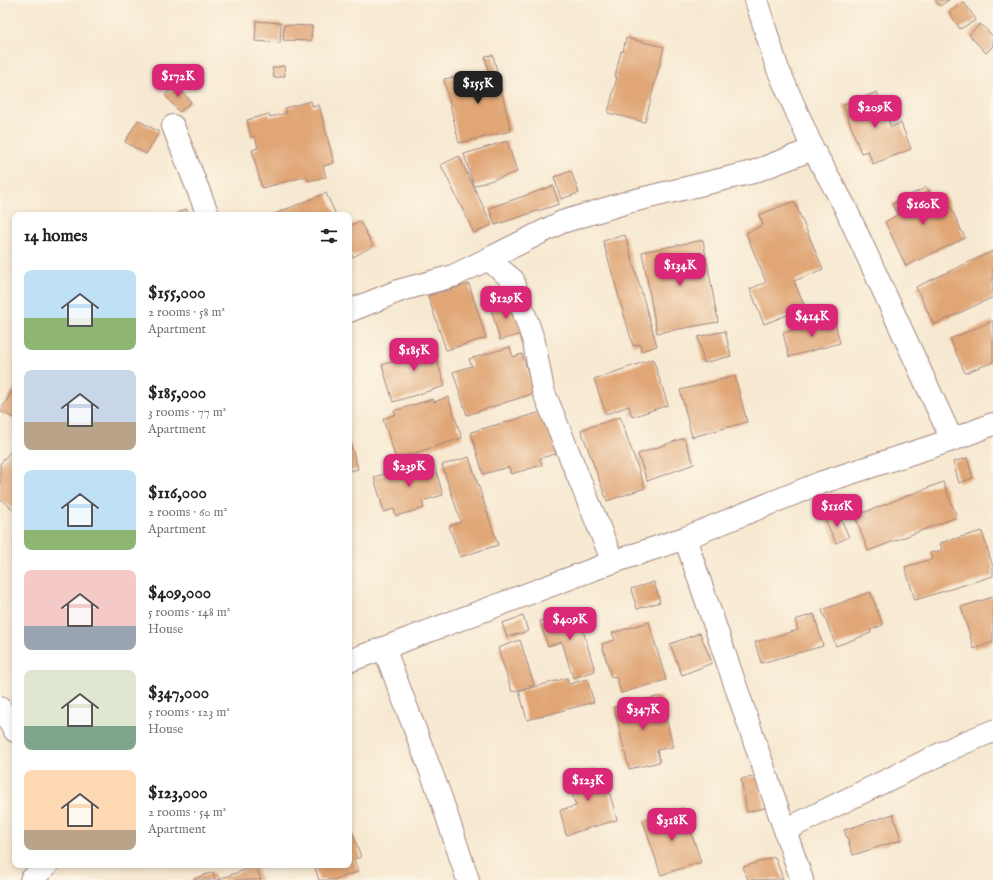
<!DOCTYPE html>
<meta charset="utf-8">
<style>
:root{--surface:#fff;--page:#f6f6f6;--text:#222;--muted:#767676;--accent:#db2777}
body{margin:0;font-family:"IM FELL English",serif;background:var(--page);color:var(--text);height:100vh;display:flex;flex-direction:column;font-size:15px;white-space:nowrap}
*{box-sizing:border-box;margin:0}
p{font-size:13px;color:var(--muted)}
.icon{flex:none;width:22px;height:22px;fill:none;stroke:currentColor;stroke-width:2;stroke-linecap:round;stroke-linejoin:round}
.map{position:relative;flex:1;overflow:hidden}
.side{position:absolute;left:12px;top:212px;width:340px;height:656px;display:flex;flex-direction:column;background:var(--surface);border-radius:8px;box-shadow:0 2px 6px #0003}
.side>*{flex:none}
.price{position:absolute;translate:-50% -34px;padding:0 9px;border-radius:8px;background:var(--accent);color:#fff;font-size:13px;line-height:26px;filter:drop-shadow(0 1px 2px #0008)}
.price::after{content:'';position:absolute;left:50%;top:24px;width:12px;height:9px;margin-left:-6px;background:inherit;clip-path:polygon(0 0,100% 0,50% 100%)}
.price.on{background:#222;color:#fff}
ul{padding:0;list-style:none}
li{display:flex;align-items:center;gap:12px;height:100px;padding:0 12px}
li span{display:grid;place-items:center;flex:none;width:112px;height:80px;border-radius:8px;color:#555}
li>.icon{margin-inline-start:auto}
span .icon{width:48px;height:48px;fill:#fffc;stroke-width:1}
li b{font-size:17px}
h2{display:flex;justify-content:space-between;align-items:center;height:48px;padding:0 12px;font-size:17px}
.map>svg:first-child{display:block}
.building{fill:#e0a676}
.lines{fill:none;stroke-linecap:round;stroke-linejoin:round}
.street-casing{stroke:#a0847e;stroke-width:24}
.street{stroke:#fff;stroke-width:22}
</style>
<div class="map">
<svg width="993" height="880" viewBox="0 0 993 880">
<rect width="100%" height="100%" fill="#fcf5e5"/>
<filter id="ink" filterUnits="userSpaceOnUse"><feTurbulence type="fractalNoise" baseFrequency=".025" numOctaves="2"/><feDisplacementMap in="SourceGraphic" scale="8" xChannelSelector="R" yChannelSelector="G"/><feConvolveMatrix kernelMatrix="1 2 1 2 8 2 1 2 1" color-interpolation-filters="sRGB"/></filter>
<filter id="wash" filterUnits="userSpaceOnUse"><feTurbulence type="fractalNoise" baseFrequency=".012" numOctaves="4" result="noise"/><feDisplacementMap in="SourceGraphic" scale="16" xChannelSelector="R" yChannelSelector="G"/><feGaussianBlur stdDeviation="0.9" result="paint"/><feColorMatrix in="noise" values="0 0 0 0 0 0 0 0 0 0 0 0 0 0 0 0 0 1.4 0 .05"/><feComposite in="paint" operator="in"/></filter>
<g filter="url(#wash)">
<rect width="100%" height="100%" fill="#f7e9d1"/>
<g id="blocks">
<path class="building" d="M 935,0 L 949,0 L 940,6 Z
M 964,2 L 976,20 L 960,29 L 949,12 Z
M 256,21 L 281,23 L 280,43 L 255,41 Z
M 980,24 L 993,36 L 993,46 L 986,53 L 969,35 Z
M 284,25 L 312,26 L 311,41 L 283,40 Z
M 626,38 L 664,47 L 645,122 L 608,113 L 617,77 L 615,77 L 621,51 L 623,52 Z
M 493,55 L 511,131 L 459,143 L 444,79 L 470,74 L 471,78 L 489,74 L 485,56 Z
M 284,66 L 285,76 L 274,78 L 272,68 Z
M 177,85 L 191,102 L 179,112 L 165,95 Z
M 877,92 L 891,127 L 901,123 L 911,149 L 873,164 L 868,151 L 861,153 L 843,105 Z
M 311,101 L 313,107 L 319,105 L 334,163 L 323,166 L 326,177 L 308,181 L 307,176 L 262,188 L 252,150 L 258,148 L 255,136 L 251,137 L 247,120 L 269,114 L 270,117 L 287,113 L 285,108 Z
M 138,120 L 159,132 L 146,154 L 125,142 Z
M 507,141 L 517,172 L 474,186 L 464,154 Z
M 459,156 L 492,225 L 474,233 L 441,165 Z
M 571,171 L 579,193 L 561,199 L 554,177 Z
M 553,186 L 559,204 L 495,225 L 489,208 Z
M 927,187 L 932,198 L 944,193 L 965,238 L 906,266 L 885,222 L 897,215 L 892,204 Z
M 326,193 L 336,215 L 272,215 Z
M 794,201 L 823,269 L 794,281 L 805,308 L 764,324 L 750,289 L 766,282 L 746,233 L 763,225 L 759,215 Z
M 186,209 L 189,215 L 172,215 Z
M 360,221 L 373,246 L 353,257 L 349,250 L 349,226 Z
M 625,235 L 657,346 L 641,351 L 640,344 L 633,346 L 603,241 Z
M 703,240 L 718,322 L 657,333 L 642,252 Z
M 993,251 L 993,297 L 934,325 L 916,287 Z
M 469,284 L 486,338 L 446,350 L 428,296 Z
M 512,300 L 522,334 L 500,340 L 490,306 Z
M 834,319 L 840,343 L 789,357 L 783,333 Z
M 993,321 L 993,362 L 965,373 L 950,339 Z
M 725,331 L 731,356 L 704,363 L 698,337 Z
M 430,339 L 445,386 L 393,402 L 382,365 L 409,356 L 406,347 Z
M 510,347 L 513,357 L 522,354 L 535,393 L 467,415 L 453,372 L 472,366 L 469,359 Z
M 653,359 L 668,405 L 632,417 L 629,406 L 606,414 L 594,379 Z
M 735,376 L 747,422 L 692,437 L 680,390 Z
M 15,387 L 15,419 L 0,411 Z
M 448,397 L 462,438 L 396,459 L 383,419 L 396,414 L 394,411 L 433,399 L 434,402 Z
M 545,411 L 556,454 L 540,458 L 542,465 L 511,474 L 509,467 L 483,474 L 471,432 Z
M 620,417 L 645,488 L 607,501 L 581,430 Z
M 349,438 L 358,469 L 349,471 Z
M 684,438 L 694,464 L 647,481 L 638,454 Z
M 15,446 L 15,511 L 0,499 L 0,464 Z
M 469,457 L 498,545 L 460,557 L 449,526 L 461,522 L 442,465 Z
M 967,458 L 973,478 L 959,483 L 953,462 Z
M 433,460 L 443,495 L 422,501 L 424,508 L 396,516 L 394,509 L 384,512 L 374,477 Z
M 943,482 L 957,517 L 868,551 L 855,516 Z
M 838,513 L 849,537 L 836,543 L 825,519 Z
M 982,531 L 993,567 L 993,576 L 915,600 L 905,567 L 932,559 L 930,553 L 942,550 L 940,543 Z
M 654,582 L 660,602 L 637,609 L 631,589 Z
M 870,592 L 883,625 L 870,630 L 871,633 L 836,646 L 822,610 Z
M 993,597 L 993,642 L 974,649 L 961,607 Z
M 577,610 L 595,671 L 573,678 L 562,642 L 548,646 L 540,621 Z
M 814,614 L 823,646 L 761,663 L 755,642 L 798,630 L 795,620 Z
M 523,616 L 528,631 L 507,637 L 502,623 Z
M 649,622 L 666,680 L 621,693 L 616,676 L 611,677 L 602,644 L 615,640 L 612,633 Z
M 700,633 L 712,663 L 682,675 L 670,644 Z
M 520,640 L 534,685 L 512,692 L 498,648 Z
M 567,678 L 569,684 L 587,679 L 594,702 L 527,720 L 519,691 Z
M 661,696 L 673,747 L 657,750 L 660,762 L 629,769 L 614,707 Z
M 596,768 L 598,774 L 604,773 L 617,820 L 566,835 L 560,810 L 576,806 L 567,776 Z
M 758,776 L 765,808 L 747,812 L 741,779 Z
M 683,808 L 701,862 L 661,875 L 643,821 Z
M 893,814 L 901,840 L 853,855 L 844,830 Z
M 349,822 L 361,857 L 354,859 L 358,872 L 333,880 L 319,880 L 314,865 L 349,865 Z
M 775,857 L 783,879 L 748,880 L 743,867 Z
M 256,866 L 261,880 L 216,880 Z
M 213,872 L 215,880 L 191,880 Z"/>
</g>
</g>
<g filter="url(#ink)">
<use href="#blocks" fill-opacity="0" stroke="#a0847e" stroke-width="1"/>
<g class="lines">
<defs>
<path id="street" d="M 756,0 L 777,67 L 813,149 L 844,205 L 952,440
M 173,126 L 208,215
M 488,259 L 562,222 L 628,202 L 753,172 L 813,149
M 349,311 L 401,290 L 453,276 L 488,259 L 513,280 L 534,342 L 543,390 L 613,562
M 685,538 L 802,880
M 384,648 L 441,798 L 468,880
M 349,661 L 613,562 L 685,538 L 820,483 L 952,440 L 993,424
M 0,708 L 15,731
M 785,830 L 961,744 L 993,731
M 31,880 L 47,865"/>
</defs>
<use href="#street" class="street-casing"/>
<use href="#street" class="street"/>
</g>
</g>
</svg>
<b class="price" style="left:178px;top:98px">$172K</b>
<b class="price on" style="left:478px;top:105px">$155K</b>
<b class="price" style="left:875px;top:129px">$209K</b>
<b class="price" style="left:923px;top:226px">$160K</b>
<b class="price" style="left:680px;top:287px">$134K</b>
<b class="price" style="left:506px;top:320px">$129K</b>
<b class="price" style="left:812px;top:338px">$414K</b>
<b class="price" style="left:414px;top:372px">$185K</b>
<b class="price" style="left:409px;top:488px">$239K</b>
<b class="price" style="left:837px;top:528px">$116K</b>
<b class="price" style="left:570px;top:641px">$409K</b>
<b class="price" style="left:643px;top:731px">$347K</b>
<b class="price" style="left:588px;top:802px">$123K</b>
<b class="price" style="left:672px;top:842px">$318K</b>
<section class="side">
<h2>14 homes<svg class="icon" aria-label="filters" viewBox="0 0 24 24"><path d="M4 7h16M4 17h16"/><circle cx="9" cy="7" r="2"/><circle cx="15" cy="17" r="2"/></svg></h2>
<ul>
<li><span style="background:linear-gradient(#bfe0f5 60%,#8fb573 0)"><svg class="icon" aria-label="home" viewBox="0 0 24 24"><path d="M3 11l9-7 9 7M6 9v11h12V9"/></svg></span><div><b>$155,000</b><p>2 rooms · 58 m²</p><p>Apartment</p></div></li>
<li><span style="background:linear-gradient(#c9d6e8 65%,#b9a48a 0)"><svg class="icon" aria-label="home" viewBox="0 0 24 24"><path d="M3 11l9-7 9 7M6 9v11h12V9"/></svg></span><div><b>$185,000</b><p>3 rooms · 77 m²</p><p>Apartment</p></div></li>
<li><span style="background:linear-gradient(#bfe0f5 75%,#8fb573 0)"><svg class="icon" aria-label="home" viewBox="0 0 24 24"><path d="M3 11l9-7 9 7M6 9v11h12V9"/></svg></span><div><b>$116,000</b><p>2 rooms · 60 m²</p><p>Apartment</p></div></li>
<li><span style="background:linear-gradient(#f6c9c9 70%,#9aa5b1 0)"><svg class="icon" aria-label="home" viewBox="0 0 24 24"><path d="M3 11l9-7 9 7M6 9v11h12V9"/></svg></span><div><b>$409,000</b><p>5 rooms · 148 m²</p><p>House</p></div></li>
<li><span style="background:linear-gradient(#dfe7d0 70%,#7fa58c 0)"><svg class="icon" aria-label="home" viewBox="0 0 24 24"><path d="M3 11l9-7 9 7M6 9v11h12V9"/></svg></span><div><b>$347,000</b><p>5 rooms · 123 m²</p><p>House</p></div></li>
<li><span style="background:linear-gradient(#ffd9b3 75%,#b9a48a 0)"><svg class="icon" aria-label="home" viewBox="0 0 24 24"><path d="M3 11l9-7 9 7M6 9v11h12V9"/></svg></span><div><b>$123,000</b><p>2 rooms · 54 m²</p><p>Apartment</p></div></li>
</ul>
</section>
</div>
